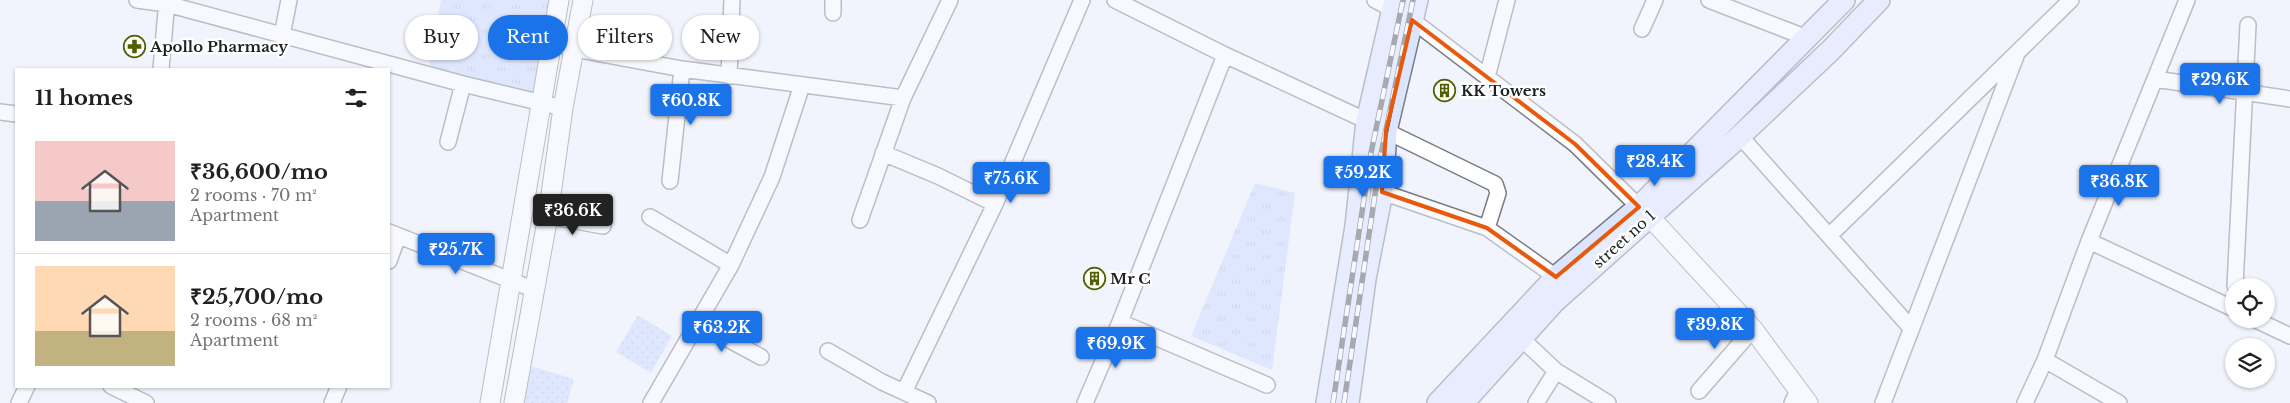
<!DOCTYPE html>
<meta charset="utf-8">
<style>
:root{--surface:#fff;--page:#f2f2f2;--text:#202124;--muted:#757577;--line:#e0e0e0;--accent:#1a73e8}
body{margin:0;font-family:"Libre Baskerville",serif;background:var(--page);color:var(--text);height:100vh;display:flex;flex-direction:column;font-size:19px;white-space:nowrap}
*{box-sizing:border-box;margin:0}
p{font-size:16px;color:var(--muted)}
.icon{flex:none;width:28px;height:28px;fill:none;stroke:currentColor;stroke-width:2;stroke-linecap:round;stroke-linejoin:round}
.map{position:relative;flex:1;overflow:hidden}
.drawer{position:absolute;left:15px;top:68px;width:375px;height:320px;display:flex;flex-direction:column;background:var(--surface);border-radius:0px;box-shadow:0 1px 4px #0004}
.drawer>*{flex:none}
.hud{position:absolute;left:405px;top:15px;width:475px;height:45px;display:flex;gap:10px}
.tools{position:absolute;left:2225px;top:278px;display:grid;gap:10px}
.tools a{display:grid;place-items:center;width:50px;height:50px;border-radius:50%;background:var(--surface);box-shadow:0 1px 4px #0004;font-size:25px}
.price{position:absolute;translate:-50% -42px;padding:0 11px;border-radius:5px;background:var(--accent);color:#fff;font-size:16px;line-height:32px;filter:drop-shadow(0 1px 2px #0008)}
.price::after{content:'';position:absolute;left:50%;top:30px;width:15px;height:11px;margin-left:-8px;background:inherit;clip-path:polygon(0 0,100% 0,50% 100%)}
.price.selected{background:#222;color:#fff}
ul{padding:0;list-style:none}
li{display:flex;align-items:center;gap:15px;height:125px;padding:0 20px}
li+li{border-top:1px solid var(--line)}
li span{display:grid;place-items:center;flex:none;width:140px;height:100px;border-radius:0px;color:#555}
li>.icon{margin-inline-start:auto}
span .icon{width:60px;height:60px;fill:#fffc;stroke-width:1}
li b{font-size:21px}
h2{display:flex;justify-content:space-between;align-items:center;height:60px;padding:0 20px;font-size:21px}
.chip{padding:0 18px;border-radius:22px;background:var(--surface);box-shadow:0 1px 4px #0004;font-size:18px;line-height:45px}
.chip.selected{background:var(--accent);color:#fff}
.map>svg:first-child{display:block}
.grass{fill:url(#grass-dots)}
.park{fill:url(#park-tufts)}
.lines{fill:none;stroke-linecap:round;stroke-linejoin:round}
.minor-casing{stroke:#797c84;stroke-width:18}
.tertiary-casing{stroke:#797c84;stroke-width:21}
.secondary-casing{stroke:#797c84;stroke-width:24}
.minor{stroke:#fff;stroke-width:15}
.tertiary{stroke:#fff;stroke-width:19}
.secondary{stroke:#dce5fe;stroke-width:21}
.rail-casing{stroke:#4c4e53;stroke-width:5.5}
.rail{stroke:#fff;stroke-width:4;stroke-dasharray:11;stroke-linecap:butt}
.marked{fill:none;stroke:#e8590c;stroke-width:4;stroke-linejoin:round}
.labels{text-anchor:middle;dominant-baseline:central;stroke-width:5;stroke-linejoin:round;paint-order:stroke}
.poi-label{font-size:15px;font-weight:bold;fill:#1e1f23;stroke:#fff;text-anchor:start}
.street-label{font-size:15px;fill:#1e1f23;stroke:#fff}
</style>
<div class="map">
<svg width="2290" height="403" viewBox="0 0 2290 403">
<defs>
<pattern id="grass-dots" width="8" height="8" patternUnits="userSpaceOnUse" patternTransform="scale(1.25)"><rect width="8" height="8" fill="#cbd8fe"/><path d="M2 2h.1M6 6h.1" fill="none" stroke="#aeb9d9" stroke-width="1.8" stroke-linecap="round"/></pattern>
<pattern id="park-tufts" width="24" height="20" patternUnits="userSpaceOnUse" patternTransform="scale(1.25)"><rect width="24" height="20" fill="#cbd8fe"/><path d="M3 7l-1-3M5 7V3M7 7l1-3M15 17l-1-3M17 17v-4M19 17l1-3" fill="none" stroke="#aeb9d9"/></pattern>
</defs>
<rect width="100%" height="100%" fill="#f1f4fd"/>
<path class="grass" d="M 638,315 L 672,336 L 651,373 L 616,352 Z
M 527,365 L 574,379 L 567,403 L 516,403 Z"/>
<path class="park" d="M 441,0 L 569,0 L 552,98 L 429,68 Z
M 1255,183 L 1295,193 L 1272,370 L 1191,336 Z"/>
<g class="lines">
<defs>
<path id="minor" d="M 137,0 L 167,4 L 463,84 L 563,108
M 1115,0 L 1225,55 L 1367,121
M 1375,0 L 1412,20 L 1575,144 L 1639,207
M 1709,0 L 1807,38
M 833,13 L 833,0
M 1642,29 L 1655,0
M 282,35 L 289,0
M 552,42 L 574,49 L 682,69 L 903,98
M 161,69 L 167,0
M 729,76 L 732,0
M 1487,77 L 1507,0
M 2155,79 L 2290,99
M 0,112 L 16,114
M 1386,131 L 1495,184 L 1498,193 L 1487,228
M 1740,136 L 1911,328
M 448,142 L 463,84
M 883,153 L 938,176 L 995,204
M 670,181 L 682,69
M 1382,192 L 1487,228 L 1556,277
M 548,216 L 603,226
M 650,217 L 731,265
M 860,220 L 903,98 L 950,0
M 389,232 L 535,290
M 1829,236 L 2071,0
M 2089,241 L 2234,309
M 389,261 L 398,236
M 2235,286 L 2248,25
M 2254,319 L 2290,336
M 1120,322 L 1267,385
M 698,323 L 761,357
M 1521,338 L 1556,371 L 1608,403
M 828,351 L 882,382 L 928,403
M 2045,360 L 2119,403
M 111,386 L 146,403
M 1699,391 L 1753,329
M 904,392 L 995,204 L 1082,0
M 19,403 L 27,386
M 332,403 L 339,386
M 651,403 L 731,265 L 772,177 L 802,85
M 1085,403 L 1120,322 L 1225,55
M 1536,403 L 1556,371
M 1792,403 L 1798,391
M 1883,403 L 2016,56
M 2025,403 L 2045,360 L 2089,241 L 2187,0"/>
<path id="tertiary" d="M 1649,216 L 1753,329 L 1808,403
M 490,403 L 559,0
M 514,403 L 548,216 L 563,108 L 583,0"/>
<path id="secondary" d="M 1327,403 L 1356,226 L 1367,121 L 1395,0
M 1348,403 L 1365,279 L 1382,192 L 1386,131 L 1417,0
M 1438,403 L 1556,277 L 1639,207 L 1844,0
M 1463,403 L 1554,302 L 1740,136 L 1831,50 L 1879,0"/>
</defs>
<use href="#minor" class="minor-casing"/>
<use href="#tertiary" class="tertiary-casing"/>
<use href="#secondary" class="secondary-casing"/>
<use href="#minor" class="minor"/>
<use href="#tertiary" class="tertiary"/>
<use href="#secondary" class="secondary"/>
<defs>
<path id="rail" d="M 1333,403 L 1371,153 L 1403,0
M 1344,403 L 1381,154 L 1413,0"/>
</defs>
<use href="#rail" class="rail-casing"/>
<use href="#rail" class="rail"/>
</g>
<path d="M0 0H2290V403H0ZM 1412,20 L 1575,144 L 1639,207 L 1556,277 L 1487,228 L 1382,192 L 1386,131 Z" fill="#f1f4fd" fill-opacity=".55" fill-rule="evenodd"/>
<path class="marked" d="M 1412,20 L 1575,144 L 1639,207 L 1556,277 L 1487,228 L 1382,192 L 1386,131 Z"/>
<defs>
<symbol id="pharmacy-ring" viewBox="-11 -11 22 22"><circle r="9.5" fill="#fff" stroke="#515f00" stroke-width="1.5"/><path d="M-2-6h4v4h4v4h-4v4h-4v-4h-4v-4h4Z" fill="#515f00"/></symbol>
<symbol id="building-ring" viewBox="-11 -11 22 22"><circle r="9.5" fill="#fff" stroke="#515f00" stroke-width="1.5"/><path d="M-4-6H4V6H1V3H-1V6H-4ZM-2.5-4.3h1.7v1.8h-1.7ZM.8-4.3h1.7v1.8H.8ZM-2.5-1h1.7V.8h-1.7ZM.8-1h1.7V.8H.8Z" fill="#515f00"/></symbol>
</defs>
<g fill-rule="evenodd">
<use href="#pharmacy-ring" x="122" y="34" width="25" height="25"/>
<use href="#building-ring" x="1432" y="78" width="25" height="25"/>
<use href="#building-ring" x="1082" y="266" width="25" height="25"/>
</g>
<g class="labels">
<g class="poi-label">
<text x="150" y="46">Apollo Pharmacy</text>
<text x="1461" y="90">KK Towers</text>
<text x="1110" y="278">Mr C</text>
</g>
<g class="street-label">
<text transform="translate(1624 239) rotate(-42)">street no 1</text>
</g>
</g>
</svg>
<div class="tools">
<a><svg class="icon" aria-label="locate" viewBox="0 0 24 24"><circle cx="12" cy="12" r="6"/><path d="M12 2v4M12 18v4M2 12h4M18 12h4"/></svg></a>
<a><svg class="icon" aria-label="layers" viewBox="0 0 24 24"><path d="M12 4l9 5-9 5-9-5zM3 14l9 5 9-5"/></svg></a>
</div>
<b class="price" style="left:2220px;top:105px">₹29.6K</b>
<b class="price" style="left:691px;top:126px">₹60.8K</b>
<b class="price" style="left:1655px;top:187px">₹28.4K</b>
<b class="price" style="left:1363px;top:198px">₹59.2K</b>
<b class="price" style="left:1011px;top:204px">₹75.6K</b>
<b class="price" style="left:2119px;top:207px">₹36.8K</b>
<b class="price selected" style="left:573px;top:236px">₹36.6K</b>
<b class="price" style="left:456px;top:275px">₹25.7K</b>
<b class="price" style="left:1715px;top:350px">₹39.8K</b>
<b class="price" style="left:722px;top:353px">₹63.2K</b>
<b class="price" style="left:1116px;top:369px">₹69.9K</b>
<div class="hud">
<a class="chip">Buy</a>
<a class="chip selected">Rent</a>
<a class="chip">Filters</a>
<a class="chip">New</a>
</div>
<section class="drawer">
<h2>11 homes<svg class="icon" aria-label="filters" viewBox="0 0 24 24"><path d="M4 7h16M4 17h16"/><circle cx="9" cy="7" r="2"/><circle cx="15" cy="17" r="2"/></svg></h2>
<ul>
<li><span style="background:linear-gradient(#f6c9c9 60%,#9aa5b1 0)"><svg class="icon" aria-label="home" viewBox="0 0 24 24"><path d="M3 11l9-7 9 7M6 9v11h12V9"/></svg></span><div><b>₹36,600/mo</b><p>2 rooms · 70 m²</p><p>Apartment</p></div></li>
<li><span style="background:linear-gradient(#ffd9b3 65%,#c2b280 0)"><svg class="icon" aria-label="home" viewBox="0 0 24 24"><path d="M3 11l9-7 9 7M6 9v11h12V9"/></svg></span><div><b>₹25,700/mo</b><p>2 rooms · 68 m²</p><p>Apartment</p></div></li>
</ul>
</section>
</div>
